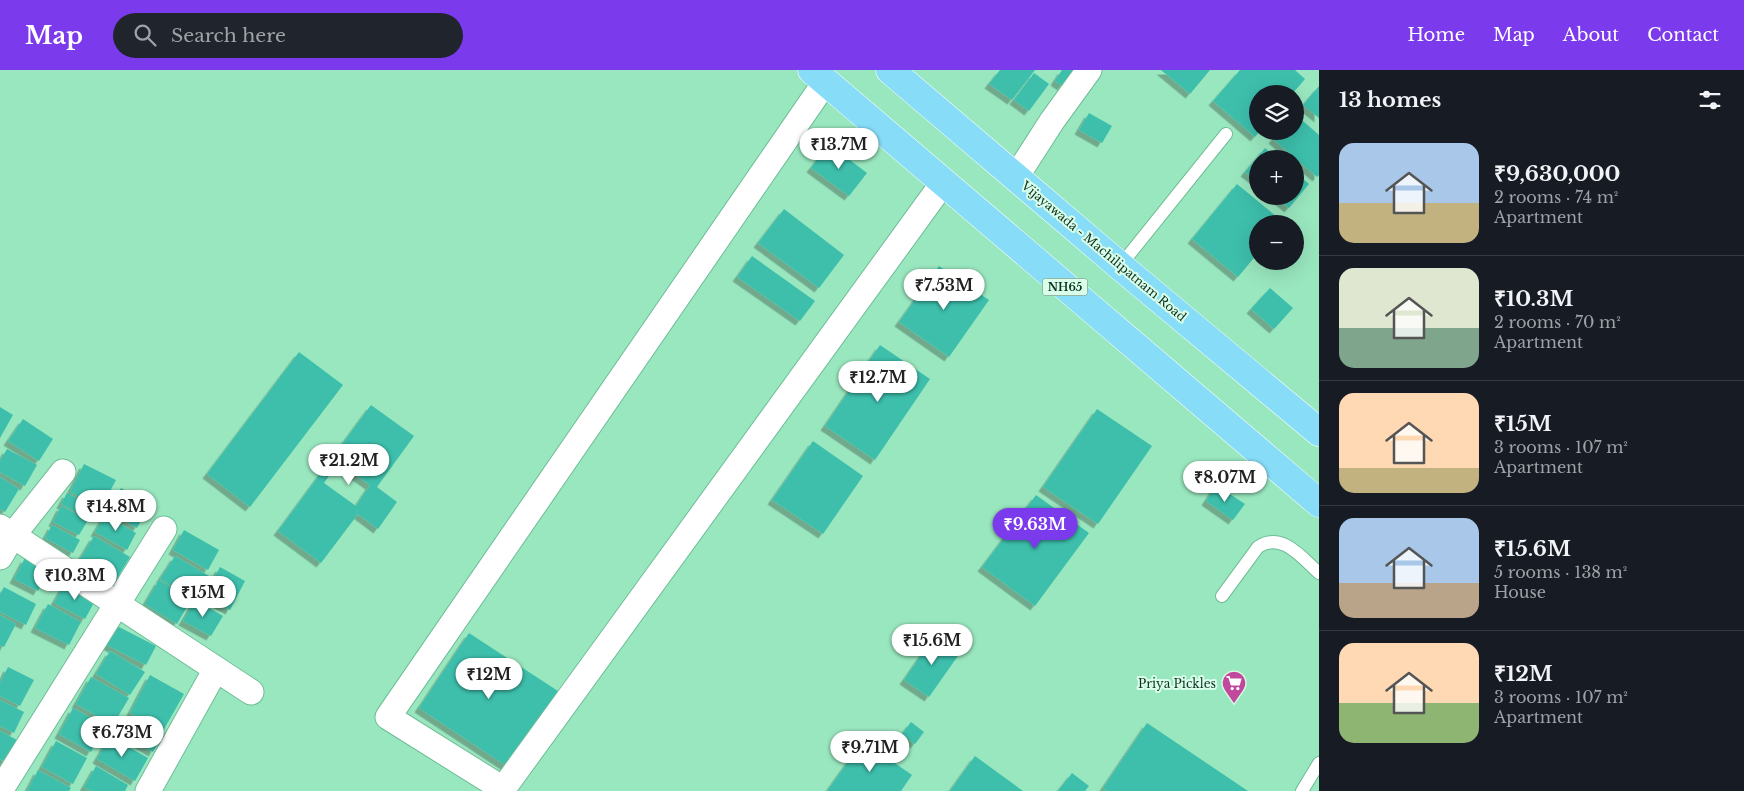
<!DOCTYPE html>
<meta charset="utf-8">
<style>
:root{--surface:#171b24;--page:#20242c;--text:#f1f3f6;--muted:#9ea1a6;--line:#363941;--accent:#7c3aed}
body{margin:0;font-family:"Libre Baskerville",serif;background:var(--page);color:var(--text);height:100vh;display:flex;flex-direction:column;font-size:19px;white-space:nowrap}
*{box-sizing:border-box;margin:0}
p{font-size:16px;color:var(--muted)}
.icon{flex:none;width:28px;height:28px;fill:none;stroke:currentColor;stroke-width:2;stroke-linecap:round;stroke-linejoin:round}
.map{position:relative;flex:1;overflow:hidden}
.sheet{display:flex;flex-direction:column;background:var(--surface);width:425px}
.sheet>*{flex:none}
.fabs{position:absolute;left:1249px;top:15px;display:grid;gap:10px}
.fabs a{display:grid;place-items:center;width:55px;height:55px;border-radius:50%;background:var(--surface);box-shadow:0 5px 20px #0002;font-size:25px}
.price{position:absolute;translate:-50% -42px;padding:0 11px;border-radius:18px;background:#fff;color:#222;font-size:16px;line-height:32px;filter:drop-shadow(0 1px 2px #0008)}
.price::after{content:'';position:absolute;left:50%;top:30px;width:15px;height:11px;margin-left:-8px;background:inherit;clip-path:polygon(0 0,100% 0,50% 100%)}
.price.active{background:var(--accent);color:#fff}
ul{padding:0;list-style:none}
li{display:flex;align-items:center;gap:15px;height:125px;padding:0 20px}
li+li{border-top:1px solid var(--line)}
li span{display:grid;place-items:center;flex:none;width:140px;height:100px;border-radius:15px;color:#555}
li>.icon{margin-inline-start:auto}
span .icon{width:60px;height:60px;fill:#fffc;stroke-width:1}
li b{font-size:21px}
h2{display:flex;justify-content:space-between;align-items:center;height:60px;padding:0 20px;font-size:21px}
header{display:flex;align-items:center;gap:30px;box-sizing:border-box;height:70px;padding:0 25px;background:var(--accent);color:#fff}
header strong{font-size:24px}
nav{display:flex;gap:28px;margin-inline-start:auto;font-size:18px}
.search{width:350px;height:45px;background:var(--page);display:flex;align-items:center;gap:12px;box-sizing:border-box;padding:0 18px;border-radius:28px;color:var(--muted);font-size:19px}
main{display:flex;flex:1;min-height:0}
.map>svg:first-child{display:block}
.building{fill:#3cbfac;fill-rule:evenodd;filter:url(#shadow)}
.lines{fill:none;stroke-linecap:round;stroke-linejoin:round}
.lane-casing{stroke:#6fbd97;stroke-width:14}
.street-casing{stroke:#6fbd97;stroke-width:27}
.highway-casing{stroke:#fff;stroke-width:29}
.lane{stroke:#fff;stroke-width:12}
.street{stroke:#fff;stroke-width:25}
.highway{stroke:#87dcf8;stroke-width:28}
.labels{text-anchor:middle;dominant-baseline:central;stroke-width:4;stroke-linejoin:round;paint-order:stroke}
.shield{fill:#d9ffea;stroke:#4c6f5e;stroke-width:1}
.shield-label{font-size:11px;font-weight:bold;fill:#103122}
.street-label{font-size:12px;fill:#103122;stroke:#d9ffea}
.poi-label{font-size:12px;fill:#103122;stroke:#d9ffea;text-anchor:end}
</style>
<header>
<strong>Map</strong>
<div class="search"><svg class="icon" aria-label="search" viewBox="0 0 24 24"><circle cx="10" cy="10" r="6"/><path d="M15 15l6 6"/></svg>Search here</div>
<nav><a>Home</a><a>Map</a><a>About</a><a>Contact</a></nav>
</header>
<main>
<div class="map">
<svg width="1319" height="721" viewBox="0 0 1319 721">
<defs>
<filter id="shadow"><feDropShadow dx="-4.5" dy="4.5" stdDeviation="0" flood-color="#0004"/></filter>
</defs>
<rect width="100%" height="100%" fill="#99e7bf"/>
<path class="building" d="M 1000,0 L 1035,0 L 1012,30 L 989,14 Z
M 1062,0 L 1074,0 L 1062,16 L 1055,11 Z
M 1161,0 L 1210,0 L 1190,24 Z
M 1240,0 L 1295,0 L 1305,9 L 1292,24 L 1258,24 L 1258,61 L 1260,61 L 1255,67 L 1213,31 Z
M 1034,3 L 1049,14 L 1029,41 L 1014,30 Z
M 1319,16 L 1319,48 L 1303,35 Z
M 1089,43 L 1112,56 L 1102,73 L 1079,60 Z
M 1295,44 L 1319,65 L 1319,105 L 1317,107 L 1273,69 L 1280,61 L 1295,61 Z
M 829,74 L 867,103 L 849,126 L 811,98 Z
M 1265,78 L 1278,89 L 1258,89 L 1258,112 L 1245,102 Z
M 1295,102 L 1309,114 L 1289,138 L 1274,126 L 1295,126 Z
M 1237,114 L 1283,152 L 1281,154 L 1258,154 L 1258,183 L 1238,207 L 1192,169 Z
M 784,139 L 844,185 L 819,218 L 758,173 Z
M 752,186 L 815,231 L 800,251 L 737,207 Z
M 939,196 L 989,230 L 949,287 L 899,252 Z
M 1270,218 L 1293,238 L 1274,259 L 1251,239 Z
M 880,275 L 930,309 L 875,390 L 825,356 Z
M 299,282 L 343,315 L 250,437 L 207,404 Z
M 371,335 L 414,366 L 377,417 L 397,432 L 378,459 L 358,444 L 321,493 L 278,461 ZM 338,393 L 370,415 L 356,436 L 324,413 Z
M 0,337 L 13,345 L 0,368 Z
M 1097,339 L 1152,376 L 1098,454 L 1043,417 Z
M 23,349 L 53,369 L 39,391 L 8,371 Z
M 813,371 L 863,406 L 823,464 L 772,430 Z
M 7,379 L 37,395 L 25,416 L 0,402 L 0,391 Z
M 84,394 L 116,410 L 101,438 L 70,422 Z
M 0,407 L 19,419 L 5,442 L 0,439 Z
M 1216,415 L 1245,434 L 1233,450 L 1206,431 Z
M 121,418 L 150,435 L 137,458 L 107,441 Z
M 67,423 L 96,438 L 90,449 L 61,434 Z
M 1036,425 L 1089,463 L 1035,536 L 982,497 Z
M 61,436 L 88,450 L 79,465 L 53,452 Z
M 105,445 L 136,463 L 127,480 L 95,462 Z
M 52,455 L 80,470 L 73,483 L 45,468 Z
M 184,460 L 219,480 L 208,500 L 173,480 Z
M 94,466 L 130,487 L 116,510 L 80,489 Z
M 175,486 L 209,506 L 195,530 L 160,509 Z
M 25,488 L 49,500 L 38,521 L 14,509 Z
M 220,497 L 245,511 L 230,540 L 204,526 Z
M 159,510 L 191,530 L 177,554 L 145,534 Z
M 65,513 L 96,529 L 85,549 L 54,533 Z
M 4,517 L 36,534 L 26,555 L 0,542 L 0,524 Z
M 195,530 L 223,546 L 211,566 L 183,551 Z
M 48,534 L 81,552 L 69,575 L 35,558 Z
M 0,545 L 16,554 L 4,577 L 0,575 Z
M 117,556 L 156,576 L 146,595 L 107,575 Z
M 469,563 L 558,621 L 508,697 L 419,638 Z
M 935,565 L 960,583 L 929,627 L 904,610 Z
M 110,581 L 145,602 L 130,625 L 96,604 Z
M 8,597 L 34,610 L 20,636 L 0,626 L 0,613 Z
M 150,605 L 184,624 L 163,661 L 130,643 Z
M 91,607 L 129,628 L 113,655 L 76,634 Z
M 0,630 L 24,642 L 14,663 L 0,656 Z
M 73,638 L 106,656 L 91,682 L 59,664 Z
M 129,646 L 163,665 L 153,682 L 119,662 Z
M 911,652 L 924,662 L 915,674 L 902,664 Z
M 1147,653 L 1248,721 L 1107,721 L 1103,718 Z
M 0,661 L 17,670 L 5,692 L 0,689 Z
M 110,666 L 148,688 L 135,711 L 97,689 Z
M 56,671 L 87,688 L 73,714 L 42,697 Z
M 863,671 L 912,705 L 901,721 L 827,721 Z
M 975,686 L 1023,721 L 950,721 Z
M 96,696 L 128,715 L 125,721 L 91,721 L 84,717 Z
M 38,700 L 71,718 L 69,721 L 27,721 Z
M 1072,703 L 1089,716 L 1085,721 L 1058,721 Z"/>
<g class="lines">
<defs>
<path id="lane" d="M 1120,196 L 1226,64
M 1222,526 L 1258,477 C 1282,461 1302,488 1319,503
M 1302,721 L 1319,693"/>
<path id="street" d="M 826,11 L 388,647 L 503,719 L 943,113
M 1016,107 L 1052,51 L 1089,0
M 0,457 L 251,622
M 0,487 L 13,465 L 63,402
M 0,721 L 164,459
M 148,721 L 216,599"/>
<path id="highway" d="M 812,0 L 1319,433
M 890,0 L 1120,196 L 1319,362"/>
</defs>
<use href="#lane" class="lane-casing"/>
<use href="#street" class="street-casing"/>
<use href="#highway" class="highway-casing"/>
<use href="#lane" class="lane"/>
<use href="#street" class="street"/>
<use href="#highway" class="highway"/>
</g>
<defs>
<symbol id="supermarket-pin" viewBox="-11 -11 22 30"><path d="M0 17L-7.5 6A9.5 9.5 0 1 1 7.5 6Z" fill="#c1489d" stroke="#d9ffea"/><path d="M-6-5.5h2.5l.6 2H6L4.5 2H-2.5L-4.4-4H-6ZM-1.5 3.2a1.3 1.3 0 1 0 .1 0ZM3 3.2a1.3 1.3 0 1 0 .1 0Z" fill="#fff"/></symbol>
</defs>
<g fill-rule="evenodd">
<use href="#supermarket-pin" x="1220" y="599" width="28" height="38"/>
</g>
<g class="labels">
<rect class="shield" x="1042.5" y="208.5" width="45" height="17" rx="4"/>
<g class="shield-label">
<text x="1065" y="217">NH65</text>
</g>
<g class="street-label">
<text transform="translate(1104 181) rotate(40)">Vijayawada - Machilipatnam Road</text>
</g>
<g class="poi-label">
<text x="1216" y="613">Priya Pickles</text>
</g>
</g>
</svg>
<div class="fabs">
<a><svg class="icon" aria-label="layers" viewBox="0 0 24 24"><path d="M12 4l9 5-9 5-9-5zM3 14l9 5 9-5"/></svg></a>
<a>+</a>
<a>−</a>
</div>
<b class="price" style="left:839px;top:100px">₹13.7M</b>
<b class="price" style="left:944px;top:241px">₹7.53M</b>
<b class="price" style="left:878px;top:333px">₹12.7M</b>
<b class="price" style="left:349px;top:416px">₹21.2M</b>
<b class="price" style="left:1225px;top:433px">₹8.07M</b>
<b class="price" style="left:116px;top:462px">₹14.8M</b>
<b class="price active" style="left:1035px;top:480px">₹9.63M</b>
<b class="price" style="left:75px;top:531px">₹10.3M</b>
<b class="price" style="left:203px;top:548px">₹15M</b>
<b class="price" style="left:932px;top:596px">₹15.6M</b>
<b class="price" style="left:489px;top:630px">₹12M</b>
<b class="price" style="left:122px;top:688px">₹6.73M</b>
<b class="price" style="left:870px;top:703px">₹9.71M</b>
</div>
<section class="sheet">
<h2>13 homes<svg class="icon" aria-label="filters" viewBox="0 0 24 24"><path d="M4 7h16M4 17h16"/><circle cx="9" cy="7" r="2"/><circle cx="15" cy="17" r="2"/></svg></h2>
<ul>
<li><span style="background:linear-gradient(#a9c7e8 60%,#c2b280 0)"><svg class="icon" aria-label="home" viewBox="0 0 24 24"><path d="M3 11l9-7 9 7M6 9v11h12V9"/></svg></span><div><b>₹9,630,000</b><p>2 rooms · 74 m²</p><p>Apartment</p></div></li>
<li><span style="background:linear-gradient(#dfe7d0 60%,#7fa58c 0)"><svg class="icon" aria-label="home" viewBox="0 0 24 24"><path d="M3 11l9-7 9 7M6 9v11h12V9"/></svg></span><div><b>₹10.3M</b><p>2 rooms · 70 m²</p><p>Apartment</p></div></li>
<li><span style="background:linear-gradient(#ffd9b3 75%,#c2b280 0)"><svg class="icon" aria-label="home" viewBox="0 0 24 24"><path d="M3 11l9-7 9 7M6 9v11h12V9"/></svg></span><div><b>₹15M</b><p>3 rooms · 107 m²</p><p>Apartment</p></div></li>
<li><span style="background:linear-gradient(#a9c7e8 65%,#b9a48a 0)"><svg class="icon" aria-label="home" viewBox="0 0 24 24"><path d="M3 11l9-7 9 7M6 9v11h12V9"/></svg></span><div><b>₹15.6M</b><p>5 rooms · 138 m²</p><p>House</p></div></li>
<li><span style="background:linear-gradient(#ffd9b3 60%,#8fb573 0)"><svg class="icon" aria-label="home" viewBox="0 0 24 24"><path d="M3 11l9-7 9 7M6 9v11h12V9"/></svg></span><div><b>₹12M</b><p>3 rooms · 107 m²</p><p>Apartment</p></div></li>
</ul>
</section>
</main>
